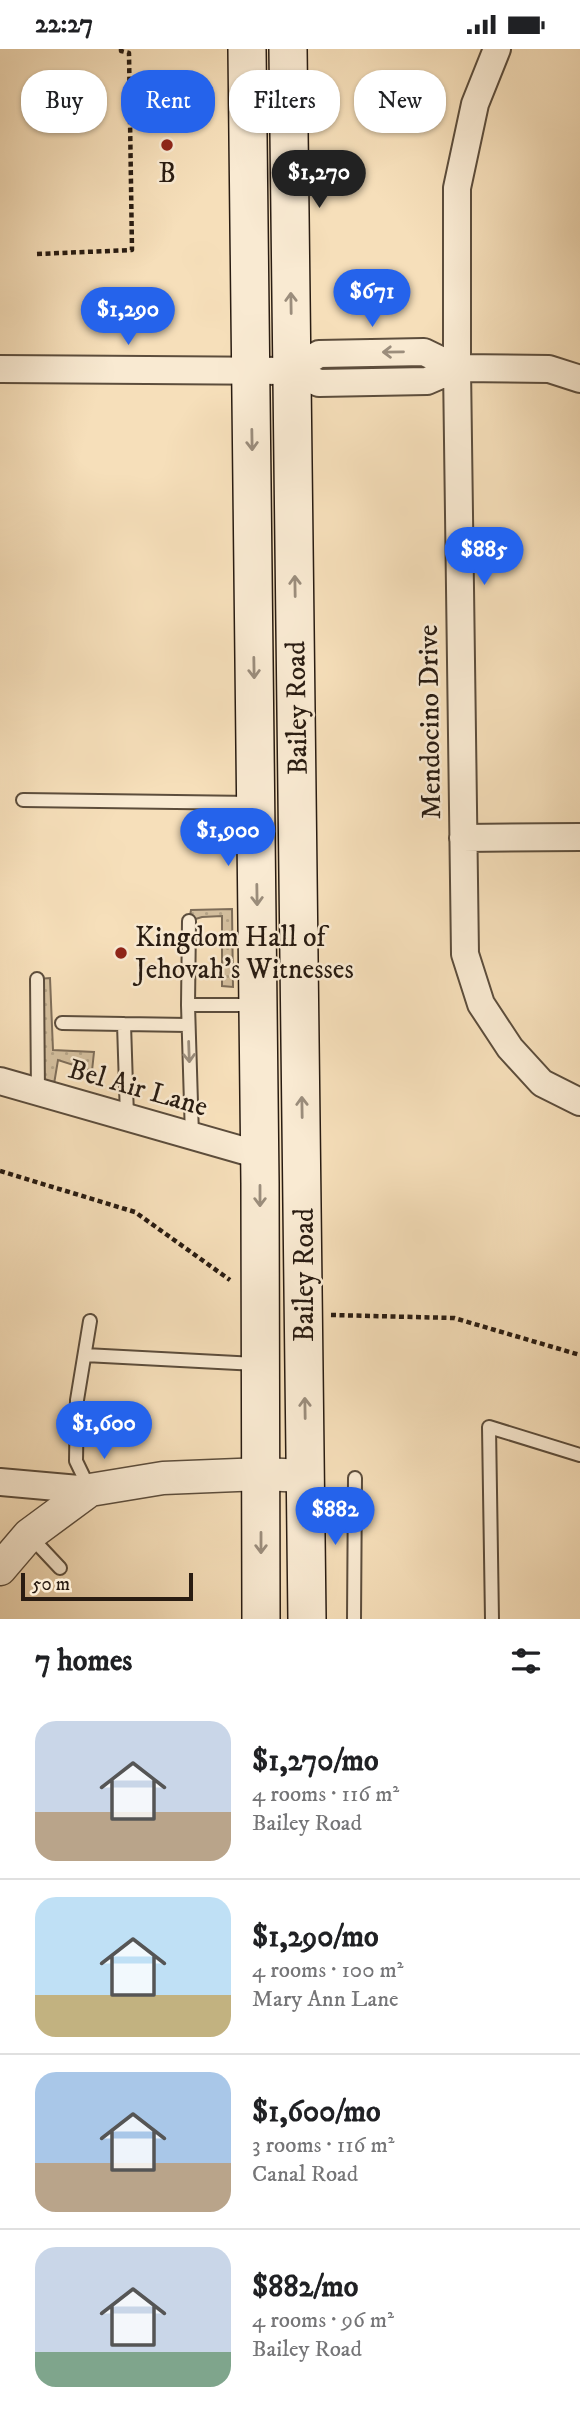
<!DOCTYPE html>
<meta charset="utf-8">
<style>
:root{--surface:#fff;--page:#f6f6f6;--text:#202124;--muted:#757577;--line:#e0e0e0;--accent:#2563eb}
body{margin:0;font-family:"IM FELL DW Pica",serif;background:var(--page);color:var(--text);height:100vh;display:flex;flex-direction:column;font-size:26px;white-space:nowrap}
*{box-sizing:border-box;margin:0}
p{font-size:23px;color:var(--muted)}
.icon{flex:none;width:38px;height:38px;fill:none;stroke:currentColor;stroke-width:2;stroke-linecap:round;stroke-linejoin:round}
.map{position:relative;height:1570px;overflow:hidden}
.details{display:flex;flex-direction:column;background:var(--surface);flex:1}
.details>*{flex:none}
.guide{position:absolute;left:21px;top:21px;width:539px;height:63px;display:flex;gap:14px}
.scale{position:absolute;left:21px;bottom:18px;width:172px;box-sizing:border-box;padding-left:7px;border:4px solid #291c12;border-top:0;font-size:19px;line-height:24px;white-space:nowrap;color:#291c12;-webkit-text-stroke:5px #f9ead2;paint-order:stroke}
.price{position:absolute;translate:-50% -60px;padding:0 16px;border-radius:24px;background:var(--accent);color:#fff;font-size:23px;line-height:46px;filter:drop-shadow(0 2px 4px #0008)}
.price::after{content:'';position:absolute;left:50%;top:42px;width:21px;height:16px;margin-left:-10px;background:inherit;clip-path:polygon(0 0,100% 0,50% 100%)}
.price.current{background:#222;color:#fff}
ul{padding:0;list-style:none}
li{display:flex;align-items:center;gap:21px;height:175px;padding:0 35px}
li+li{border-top:2px solid var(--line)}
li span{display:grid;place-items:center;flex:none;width:196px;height:140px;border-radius:21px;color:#555}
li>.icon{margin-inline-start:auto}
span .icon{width:84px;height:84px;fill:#fffc;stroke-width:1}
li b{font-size:30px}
h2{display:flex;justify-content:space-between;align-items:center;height:84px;padding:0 35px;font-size:30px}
.tag{padding:0 24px;border-radius:28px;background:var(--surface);box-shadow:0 2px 5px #0004;font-size:24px;line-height:63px}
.tag.current{background:var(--accent);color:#fff}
.status{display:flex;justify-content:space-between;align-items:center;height:49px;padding:0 35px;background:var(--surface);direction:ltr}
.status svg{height:19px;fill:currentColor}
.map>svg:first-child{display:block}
.green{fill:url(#green-dots);stroke:#7e6d58;stroke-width:2}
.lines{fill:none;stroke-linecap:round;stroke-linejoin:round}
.service-casing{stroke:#5c4d3c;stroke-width:16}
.minor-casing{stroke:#5c4d3c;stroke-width:30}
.tertiary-casing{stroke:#5c4d3c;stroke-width:35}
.secondary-casing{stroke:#291c12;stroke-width:40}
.path{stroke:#291c12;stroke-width:4.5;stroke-dasharray:5 3.5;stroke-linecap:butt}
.service{stroke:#f9ead2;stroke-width:12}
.minor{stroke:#f9ead2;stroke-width:26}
.tertiary{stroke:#f9ead2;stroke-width:32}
.secondary{stroke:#f9ead2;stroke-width:37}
.oneway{stroke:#9b8d7c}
.poi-dot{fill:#8f2418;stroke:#f9ead2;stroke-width:2.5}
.labels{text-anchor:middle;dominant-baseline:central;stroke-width:5;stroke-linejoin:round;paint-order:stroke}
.poi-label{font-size:28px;fill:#291c12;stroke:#f9ead2}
.street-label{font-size:28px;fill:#291c12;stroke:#f9ead2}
</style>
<div class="status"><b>22:27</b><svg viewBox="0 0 49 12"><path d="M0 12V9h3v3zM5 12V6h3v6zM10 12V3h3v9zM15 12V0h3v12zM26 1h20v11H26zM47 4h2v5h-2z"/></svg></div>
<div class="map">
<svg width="580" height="1570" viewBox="0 0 580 1570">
<defs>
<pattern id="green-dots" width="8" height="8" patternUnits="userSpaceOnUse" patternTransform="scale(1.75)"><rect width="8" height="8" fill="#d3be9d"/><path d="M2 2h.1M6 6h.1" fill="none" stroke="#b5a386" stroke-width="1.8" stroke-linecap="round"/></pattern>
</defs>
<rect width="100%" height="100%" fill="#f6dfba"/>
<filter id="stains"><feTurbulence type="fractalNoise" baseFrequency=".00286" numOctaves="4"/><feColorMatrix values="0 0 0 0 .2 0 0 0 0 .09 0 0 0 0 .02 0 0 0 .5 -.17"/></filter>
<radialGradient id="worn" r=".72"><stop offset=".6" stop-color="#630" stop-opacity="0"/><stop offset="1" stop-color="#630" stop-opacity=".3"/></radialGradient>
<path class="green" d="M 232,860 L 233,938 L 222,937 L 222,867 L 202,868 L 189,872 L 191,861 Z
M 50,929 L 53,1001 L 94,1003 L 92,1022 L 58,1011 L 52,1047 L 38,1043 L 37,930 Z"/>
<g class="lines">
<defs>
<path id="service" d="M 23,751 L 252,754
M 37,930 L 38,1043
M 188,956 L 189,872
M 62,974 L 124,975
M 127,1068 L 124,975 L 188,976
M 192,1087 L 188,956 L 254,956
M 85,1306 L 257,1315
M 90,1441 L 76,1412 L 77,1351 L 90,1272
M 29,1486 L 60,1519
M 354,1570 L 355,1429
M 492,1570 L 489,1378 L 580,1406"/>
<path id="minor" d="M 497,0 L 475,55 L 457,139 L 457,319 L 465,905 L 481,955 L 510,999 L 542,1034 L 580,1053
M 0,320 L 292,322 L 319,334 L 427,332 L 457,319 L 549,320 L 580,330
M 292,322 L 319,305 L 424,303 L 457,319
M 463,789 L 580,788
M 0,1032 L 259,1106
M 0,1433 L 90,1441"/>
<path id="tertiary" d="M 0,1520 L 29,1486 L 90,1441 L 163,1429 L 261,1425 L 306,1427"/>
<path id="secondary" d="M 247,0 L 260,1134 L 261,1570
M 288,0 L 307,1570"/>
</defs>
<use href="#service" class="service-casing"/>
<use href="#minor" class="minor-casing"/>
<use href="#tertiary" class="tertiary-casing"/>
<use href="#secondary" class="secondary-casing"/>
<path class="path" d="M 37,205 L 132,201 L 129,4 L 121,2 L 121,0
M 0,1122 L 135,1163 L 230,1231
M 331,1266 L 454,1269 L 580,1306"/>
<use href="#service" class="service"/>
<use href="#minor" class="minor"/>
<use href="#tertiary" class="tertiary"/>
<use href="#secondary" class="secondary"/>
</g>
<defs><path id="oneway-shaft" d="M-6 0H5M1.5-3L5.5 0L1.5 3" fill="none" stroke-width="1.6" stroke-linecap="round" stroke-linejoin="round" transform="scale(1.75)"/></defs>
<g class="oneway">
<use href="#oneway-shaft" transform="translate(291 254) rotate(-91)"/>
<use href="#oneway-shaft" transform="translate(393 303) rotate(179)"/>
<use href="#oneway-shaft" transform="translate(252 391) rotate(89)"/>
<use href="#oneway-shaft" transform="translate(295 537) rotate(-91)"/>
<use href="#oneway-shaft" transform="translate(254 619) rotate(89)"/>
<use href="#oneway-shaft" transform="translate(257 846) rotate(89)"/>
<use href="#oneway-shaft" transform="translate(189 1003) rotate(88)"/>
<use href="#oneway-shaft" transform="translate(302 1058) rotate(-91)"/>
<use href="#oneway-shaft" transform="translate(260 1147) rotate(90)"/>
<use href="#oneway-shaft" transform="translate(305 1359) rotate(-91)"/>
<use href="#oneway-shaft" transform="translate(261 1494) rotate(90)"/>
</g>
<g class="poi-dot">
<circle cx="167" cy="96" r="7"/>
<circle cx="121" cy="904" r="7"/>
</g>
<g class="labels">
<g class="poi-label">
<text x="167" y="124">B</text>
<text x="135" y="888" text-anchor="start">Kingdom Hall of<tspan x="135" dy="32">Jehovah's Witnesses</tspan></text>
</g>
<g class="street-label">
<text transform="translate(297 659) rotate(-91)">Bailey Road</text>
<text transform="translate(430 673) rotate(-91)">Mendocino Drive</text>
<text transform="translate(138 1039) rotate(16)">Bel Air Lane</text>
<text transform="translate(304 1226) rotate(-90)">Bailey Road</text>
</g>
</g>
<rect width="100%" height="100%" filter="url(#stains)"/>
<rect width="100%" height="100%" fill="url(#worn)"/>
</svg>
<div class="scale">50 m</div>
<b class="price current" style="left:319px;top:161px">$1,270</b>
<b class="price" style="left:372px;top:280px">$671</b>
<b class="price" style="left:128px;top:298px">$1,290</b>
<b class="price" style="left:484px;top:538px">$885</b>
<b class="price" style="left:228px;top:819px">$1,900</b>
<b class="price" style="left:104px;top:1412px">$1,600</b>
<b class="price" style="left:335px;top:1498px">$882</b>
<div class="guide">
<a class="tag">Buy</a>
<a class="tag current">Rent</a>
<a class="tag">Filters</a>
<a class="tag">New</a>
</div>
</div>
<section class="details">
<h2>7 homes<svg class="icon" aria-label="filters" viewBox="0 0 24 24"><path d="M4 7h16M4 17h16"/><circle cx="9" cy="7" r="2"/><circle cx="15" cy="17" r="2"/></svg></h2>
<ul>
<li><span style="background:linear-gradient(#c9d6e8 65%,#b9a48a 0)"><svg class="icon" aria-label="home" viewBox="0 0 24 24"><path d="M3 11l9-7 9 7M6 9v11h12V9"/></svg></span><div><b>$1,270/mo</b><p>4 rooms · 116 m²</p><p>Bailey Road</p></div></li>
<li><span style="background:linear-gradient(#bfe0f5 70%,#c2b280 0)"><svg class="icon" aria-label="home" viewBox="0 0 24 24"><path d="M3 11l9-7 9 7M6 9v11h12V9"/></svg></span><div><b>$1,290/mo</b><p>4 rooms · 100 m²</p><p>Mary Ann Lane</p></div></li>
<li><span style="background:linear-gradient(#a9c7e8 65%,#b9a48a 0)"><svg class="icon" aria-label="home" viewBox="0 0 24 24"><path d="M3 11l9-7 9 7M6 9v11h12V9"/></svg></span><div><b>$1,600/mo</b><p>3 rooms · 116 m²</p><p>Canal Road</p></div></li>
<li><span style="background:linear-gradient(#c9d6e8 75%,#7fa58c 0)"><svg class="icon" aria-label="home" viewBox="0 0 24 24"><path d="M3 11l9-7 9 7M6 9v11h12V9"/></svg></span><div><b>$882/mo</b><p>4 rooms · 96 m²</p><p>Bailey Road</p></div></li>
</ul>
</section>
